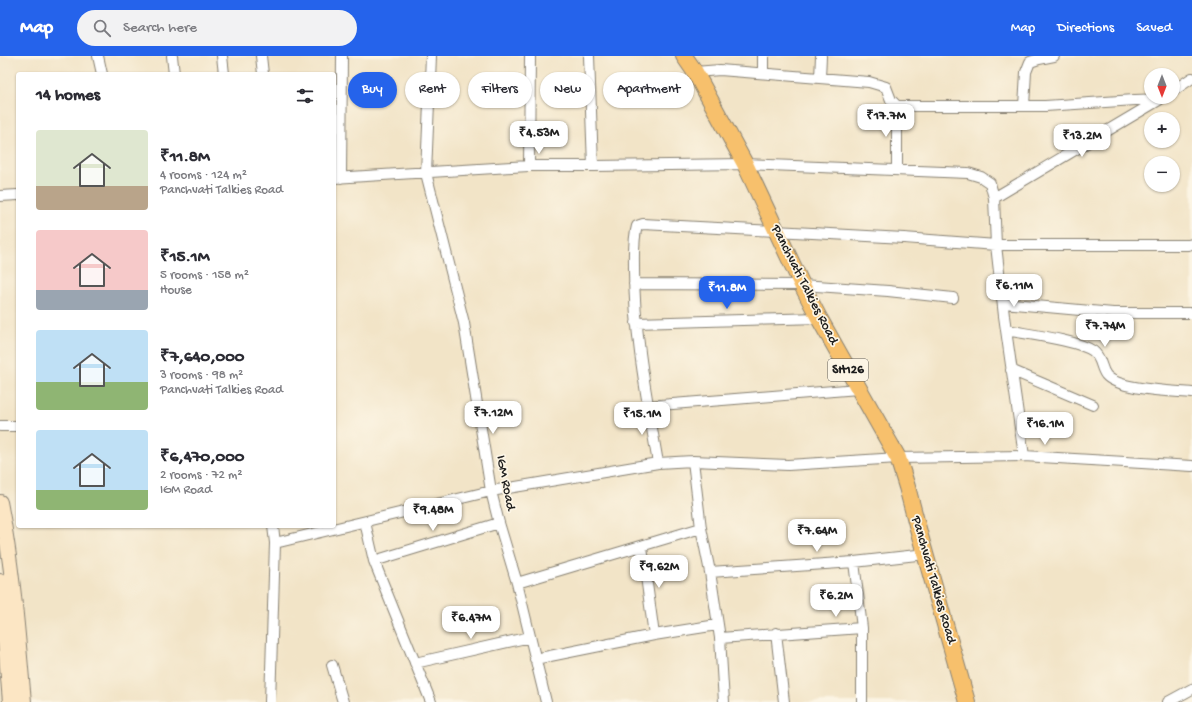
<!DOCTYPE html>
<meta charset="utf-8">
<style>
:root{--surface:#fff;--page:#f2f2f3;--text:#2b2b33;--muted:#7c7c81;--accent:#2563eb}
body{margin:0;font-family:"Gochi Hand",sans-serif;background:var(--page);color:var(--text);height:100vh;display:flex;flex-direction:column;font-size:15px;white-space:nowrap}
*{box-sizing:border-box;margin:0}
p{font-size:13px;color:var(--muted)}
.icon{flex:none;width:22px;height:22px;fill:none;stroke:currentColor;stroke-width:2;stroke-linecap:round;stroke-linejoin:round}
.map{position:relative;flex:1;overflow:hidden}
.side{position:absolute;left:16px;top:16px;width:320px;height:456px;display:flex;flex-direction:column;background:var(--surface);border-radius:4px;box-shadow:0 1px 3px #0004}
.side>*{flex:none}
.top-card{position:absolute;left:348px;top:16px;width:380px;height:36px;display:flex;gap:8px}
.needle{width:26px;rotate:180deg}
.fabs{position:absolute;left:1144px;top:12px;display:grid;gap:8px}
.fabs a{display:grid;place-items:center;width:36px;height:36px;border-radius:50%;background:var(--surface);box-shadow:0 1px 3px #0004;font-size:20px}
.price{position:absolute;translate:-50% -34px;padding:0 9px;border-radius:8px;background:#fff;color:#222;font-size:13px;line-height:26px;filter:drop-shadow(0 1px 2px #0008)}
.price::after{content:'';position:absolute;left:50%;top:24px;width:12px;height:9px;margin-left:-6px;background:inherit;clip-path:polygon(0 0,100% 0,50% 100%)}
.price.active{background:var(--accent);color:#fff}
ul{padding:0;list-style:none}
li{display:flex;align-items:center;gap:12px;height:100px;padding:0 20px}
li span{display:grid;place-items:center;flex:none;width:112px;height:80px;border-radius:4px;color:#555}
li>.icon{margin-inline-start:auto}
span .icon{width:48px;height:48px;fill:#fffc;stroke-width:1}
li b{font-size:17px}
h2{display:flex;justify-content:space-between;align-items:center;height:48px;padding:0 20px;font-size:17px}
.chip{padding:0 14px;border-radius:18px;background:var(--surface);box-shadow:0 1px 3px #0004;font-size:14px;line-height:36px}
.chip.active{background:var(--accent);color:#fff}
header{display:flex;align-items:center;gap:24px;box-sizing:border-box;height:56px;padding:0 20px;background:var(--accent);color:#fff}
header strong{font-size:19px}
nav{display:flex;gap:22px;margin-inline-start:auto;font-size:14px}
.search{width:280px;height:36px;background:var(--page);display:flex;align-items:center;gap:10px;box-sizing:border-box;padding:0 14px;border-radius:22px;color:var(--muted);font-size:15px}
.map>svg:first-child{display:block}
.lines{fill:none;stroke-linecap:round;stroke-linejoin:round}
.street-casing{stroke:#878072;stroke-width:12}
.secondary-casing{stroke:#878072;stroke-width:16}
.primary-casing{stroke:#878072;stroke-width:18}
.street{stroke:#fff;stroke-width:10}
.secondary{stroke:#fce6c4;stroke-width:14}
.primary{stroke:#f7c06c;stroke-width:16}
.labels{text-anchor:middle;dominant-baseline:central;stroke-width:3.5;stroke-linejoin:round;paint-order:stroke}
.shield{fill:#fcf5e5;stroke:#5f5d58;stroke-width:1}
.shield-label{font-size:13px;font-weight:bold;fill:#1c1c1c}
.street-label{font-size:14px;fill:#1c1c1c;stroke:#fcf5e5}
</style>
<header>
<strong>Map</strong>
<div class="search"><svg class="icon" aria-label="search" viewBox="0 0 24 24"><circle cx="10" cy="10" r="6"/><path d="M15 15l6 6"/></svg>Search here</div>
<nav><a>Map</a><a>Directions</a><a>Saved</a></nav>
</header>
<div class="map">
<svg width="1192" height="646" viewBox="0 0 1192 646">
<rect width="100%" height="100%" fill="#fcf5e5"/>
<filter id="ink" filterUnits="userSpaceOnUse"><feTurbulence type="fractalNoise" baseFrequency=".025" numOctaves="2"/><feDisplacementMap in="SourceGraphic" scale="8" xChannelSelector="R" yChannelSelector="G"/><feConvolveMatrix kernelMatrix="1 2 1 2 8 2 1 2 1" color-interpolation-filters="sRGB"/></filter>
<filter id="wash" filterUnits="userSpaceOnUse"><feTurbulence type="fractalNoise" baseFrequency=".012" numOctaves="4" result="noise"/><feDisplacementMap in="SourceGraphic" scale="16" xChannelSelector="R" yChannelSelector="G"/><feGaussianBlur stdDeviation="0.9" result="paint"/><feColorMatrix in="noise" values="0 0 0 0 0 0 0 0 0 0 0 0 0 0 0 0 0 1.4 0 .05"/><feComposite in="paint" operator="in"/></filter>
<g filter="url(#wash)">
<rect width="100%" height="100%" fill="#f2e4c7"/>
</g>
<g filter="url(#ink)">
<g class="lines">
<defs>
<path id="street" d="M 98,0 L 102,18
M 172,0 L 174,18
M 222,0 L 224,18
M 261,0 L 263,18
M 431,0 L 426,117 L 464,267 L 491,435 L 499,467 L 517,527 L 546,646
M 589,0 L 593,110
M 695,16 L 720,14 L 869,26 L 886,31 L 891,44 L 897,50 L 1045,50 L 1135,44 L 1160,43 L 1163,41
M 763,17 L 763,0
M 820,22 L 821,0
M 1173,35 L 1192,22
M 1024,50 L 1026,16 L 1030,6 L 1039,3 L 1054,0
M 529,110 L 530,0
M 897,113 L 897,50
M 334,122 L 529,110 L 593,110 L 745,108 L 968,117 L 981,121 L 990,127 L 994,142 L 996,189 L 1004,260 L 1024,400
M 341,122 L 342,0
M 0,140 L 18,139
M 994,142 L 1159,44
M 634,228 L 802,229 L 888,235 L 953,242
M 1003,247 L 1113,257 L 1192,257
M 636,267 L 819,262
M 1006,274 C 1026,278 1078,284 1093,295 C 1102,302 1100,311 1106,319 C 1118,334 1173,335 1192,337
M 1011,314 L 1093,349
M 648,350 L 858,333
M 0,370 L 18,370
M 693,405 L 701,472 L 710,516 L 720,582 L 724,646
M 658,407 C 647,343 634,278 634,213 C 634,198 633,184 637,170 L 643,168 L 904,182 L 996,189 L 1188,189 L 1192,188
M 365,466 L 374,505 L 431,646
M 273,470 L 275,487
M 642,491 L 654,579
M 374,505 L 499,467
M 854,506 L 862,572
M 710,516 L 854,506 L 926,498
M 517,527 L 701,472
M 776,577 L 784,646
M 720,582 L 862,572 L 862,646
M 535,603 L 654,579 L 717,569
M 415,607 L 530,581
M 332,609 L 343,646
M 270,646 L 275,487 L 491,435 L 658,407 L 693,405 L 788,409 L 898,402 L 1024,400 L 1192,410
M 1168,646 L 1192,633"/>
<path id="secondary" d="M 0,446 C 13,512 18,579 24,646
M 0,525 L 10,646"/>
<path id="primary" d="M 684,0 L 695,16 L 745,108 L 802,229 L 819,262 L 898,402 L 907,431 L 920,480 L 967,646"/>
</defs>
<use href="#street" class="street-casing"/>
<use href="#secondary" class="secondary-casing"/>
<use href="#primary" class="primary-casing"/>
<use href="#street" class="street"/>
<use href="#secondary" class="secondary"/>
<use href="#primary" class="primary"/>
</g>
</g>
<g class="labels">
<rect class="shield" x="828" y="303" width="40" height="22" rx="3"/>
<g class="shield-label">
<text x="848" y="314">SH126</text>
</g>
<g class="street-label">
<text transform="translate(804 229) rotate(63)">Panchvati Talkies Road</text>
<text transform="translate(505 427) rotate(79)">IGM Road</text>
<text transform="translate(933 524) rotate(74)">Panchvati Talkies Road</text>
</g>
</g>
</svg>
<div class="fabs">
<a><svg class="needle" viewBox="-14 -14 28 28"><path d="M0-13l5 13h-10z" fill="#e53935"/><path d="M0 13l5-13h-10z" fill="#7c7c81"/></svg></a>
<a>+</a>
<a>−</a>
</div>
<b class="price" style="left:886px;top:82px">₹17.7M</b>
<b class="price" style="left:539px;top:99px">₹4.53M</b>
<b class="price" style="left:1082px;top:102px">₹13.2M</b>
<b class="price" style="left:1014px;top:252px">₹6.11M</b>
<b class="price active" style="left:727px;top:254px">₹11.8M</b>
<b class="price" style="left:1105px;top:292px">₹7.74M</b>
<b class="price" style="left:493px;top:379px">₹7.12M</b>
<b class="price" style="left:642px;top:380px">₹15.1M</b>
<b class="price" style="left:1045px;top:390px">₹16.1M</b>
<b class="price" style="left:433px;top:476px">₹9.48M</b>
<b class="price" style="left:817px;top:497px">₹7.64M</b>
<b class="price" style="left:659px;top:533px">₹9.62M</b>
<b class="price" style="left:836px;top:562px">₹6.2M</b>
<b class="price" style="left:471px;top:584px">₹6.47M</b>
<div class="top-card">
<a class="chip active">Buy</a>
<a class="chip">Rent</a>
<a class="chip">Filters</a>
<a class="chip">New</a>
<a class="chip">Apartment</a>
</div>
<section class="side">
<h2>14 homes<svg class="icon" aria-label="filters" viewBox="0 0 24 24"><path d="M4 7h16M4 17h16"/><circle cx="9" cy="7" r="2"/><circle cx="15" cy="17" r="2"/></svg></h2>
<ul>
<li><span style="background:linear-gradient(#dfe7d0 70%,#b9a48a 0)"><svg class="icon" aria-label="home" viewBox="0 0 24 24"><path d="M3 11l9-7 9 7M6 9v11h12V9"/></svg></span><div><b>₹11.8M</b><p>4 rooms · 124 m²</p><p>Panchvati Talkies Road</p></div></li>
<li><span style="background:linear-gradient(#f6c9c9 75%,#9aa5b1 0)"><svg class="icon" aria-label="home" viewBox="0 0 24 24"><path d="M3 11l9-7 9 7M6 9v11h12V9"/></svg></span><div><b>₹15.1M</b><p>5 rooms · 158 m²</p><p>House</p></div></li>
<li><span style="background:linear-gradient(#bfe0f5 65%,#8fb573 0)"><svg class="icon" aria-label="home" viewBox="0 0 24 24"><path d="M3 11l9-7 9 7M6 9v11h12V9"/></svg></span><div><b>₹7,640,000</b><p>3 rooms · 98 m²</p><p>Panchvati Talkies Road</p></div></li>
<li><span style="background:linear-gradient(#bfe0f5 75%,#8fb573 0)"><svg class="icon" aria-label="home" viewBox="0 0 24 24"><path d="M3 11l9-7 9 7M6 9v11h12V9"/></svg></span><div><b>₹6,470,000</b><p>2 rooms · 72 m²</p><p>IGM Road</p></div></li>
</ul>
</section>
</div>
